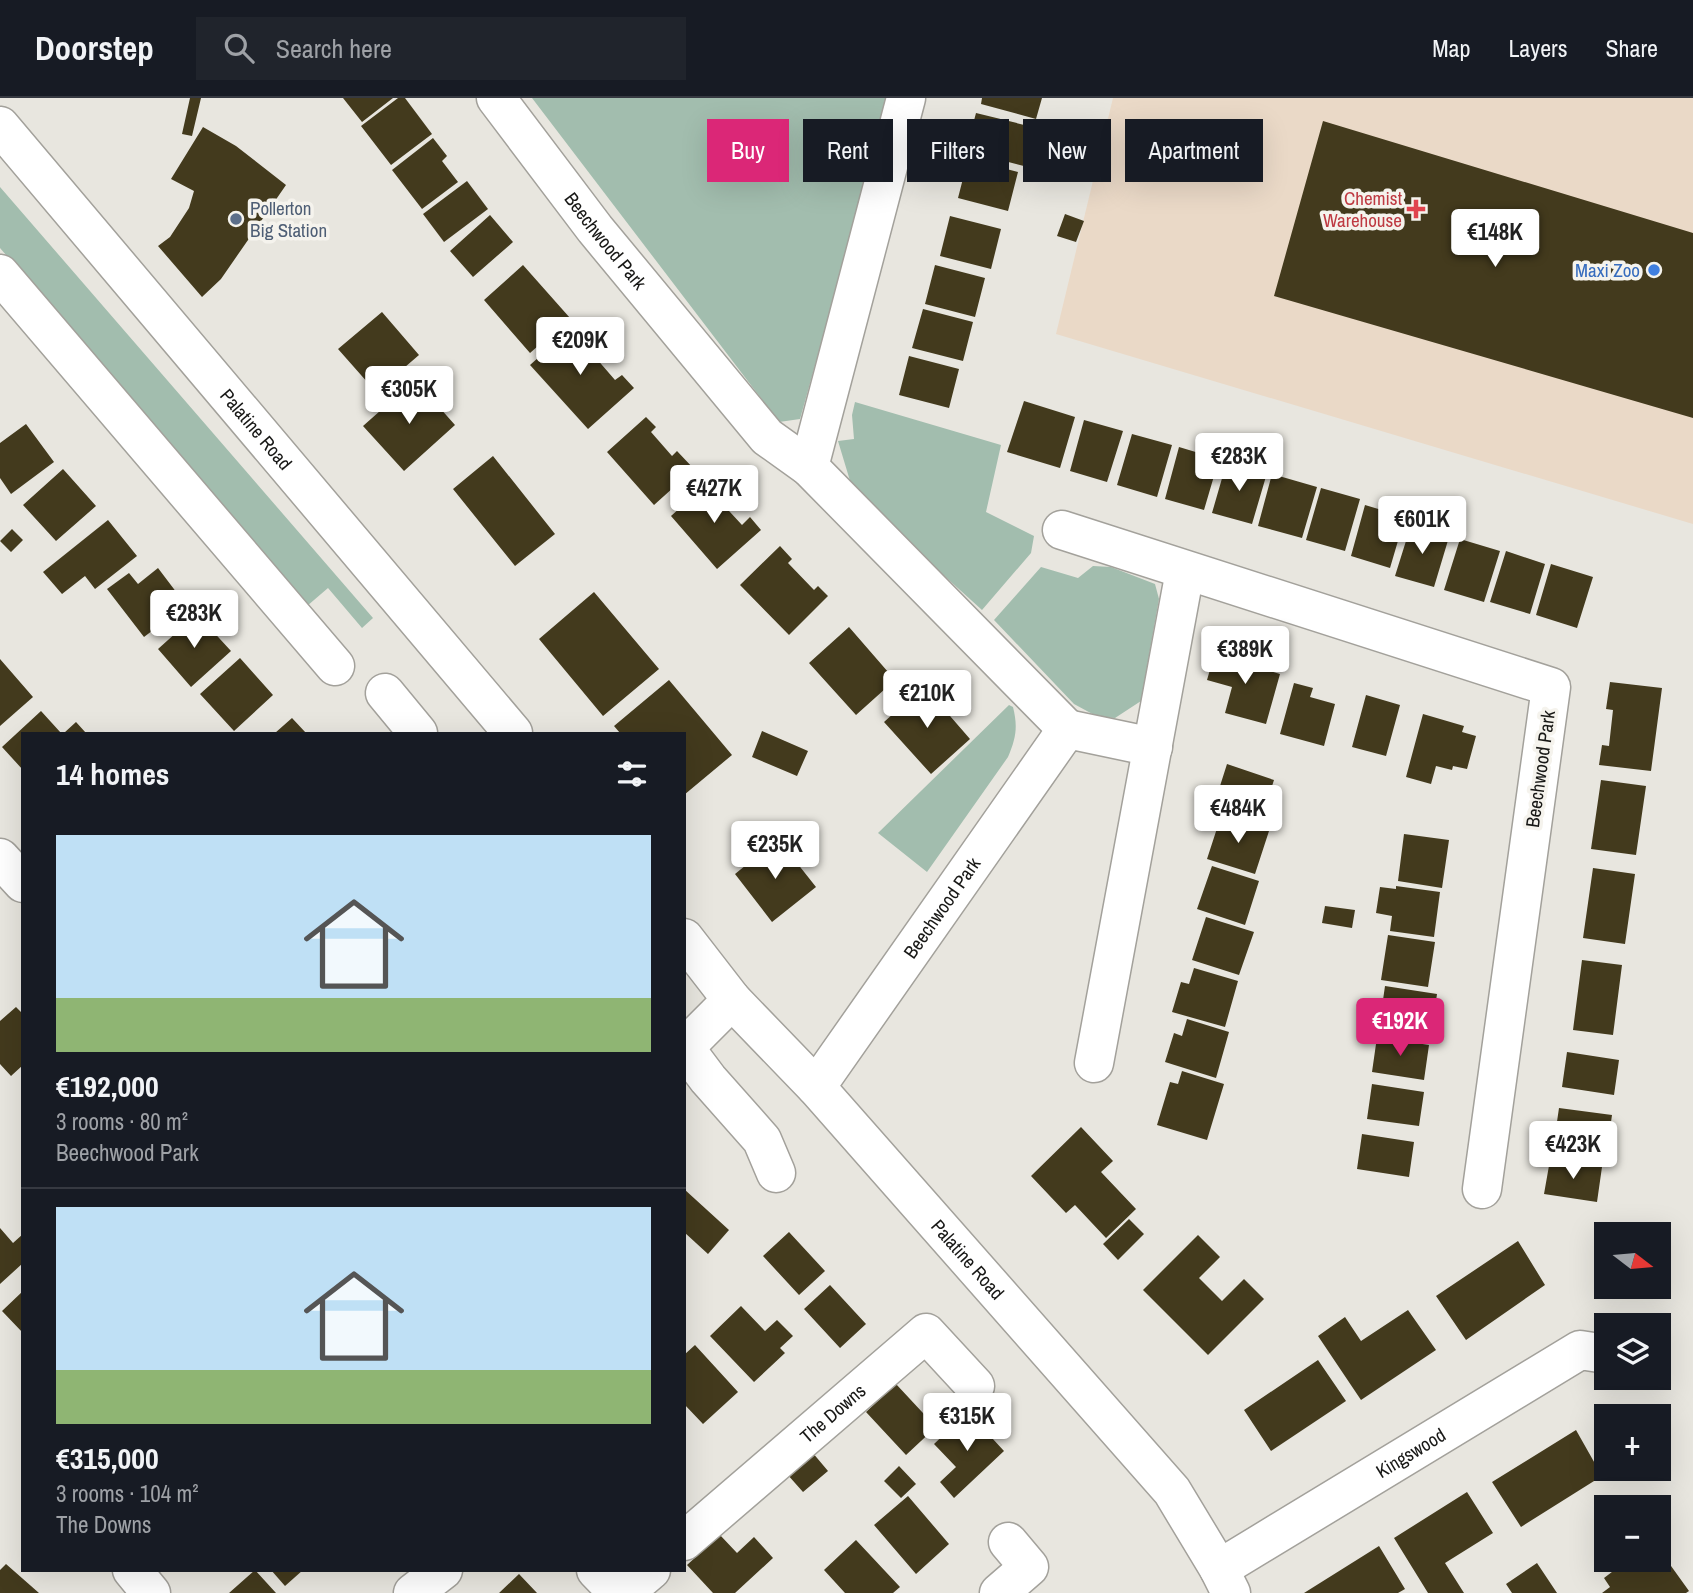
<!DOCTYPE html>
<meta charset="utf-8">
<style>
:root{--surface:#171b24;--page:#20242c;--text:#f1f3f6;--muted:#9ea1a6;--line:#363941;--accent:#db2777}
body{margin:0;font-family:"Archivo Narrow",sans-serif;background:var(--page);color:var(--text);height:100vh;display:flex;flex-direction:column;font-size:26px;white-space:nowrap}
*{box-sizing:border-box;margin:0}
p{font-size:23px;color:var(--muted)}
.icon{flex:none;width:38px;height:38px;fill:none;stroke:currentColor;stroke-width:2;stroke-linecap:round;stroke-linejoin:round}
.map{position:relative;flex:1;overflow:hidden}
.drawer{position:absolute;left:21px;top:634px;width:665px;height:840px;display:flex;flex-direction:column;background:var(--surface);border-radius:0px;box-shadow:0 7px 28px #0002}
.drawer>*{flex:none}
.hud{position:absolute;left:707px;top:21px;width:665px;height:63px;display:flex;gap:14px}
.needle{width:46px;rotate:106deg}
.tools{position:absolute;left:1594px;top:1124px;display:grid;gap:14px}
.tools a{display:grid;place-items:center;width:77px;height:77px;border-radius:0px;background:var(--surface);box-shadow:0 7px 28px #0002;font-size:35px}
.price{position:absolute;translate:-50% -60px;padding:0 16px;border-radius:7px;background:#fff;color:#222;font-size:23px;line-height:46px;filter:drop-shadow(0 2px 4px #0008)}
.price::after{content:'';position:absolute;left:50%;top:42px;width:21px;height:16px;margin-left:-10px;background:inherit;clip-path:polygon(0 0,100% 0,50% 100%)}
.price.current{background:var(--accent);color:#fff}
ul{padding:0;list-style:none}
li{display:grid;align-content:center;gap:14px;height:371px;padding:0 35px}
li+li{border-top:2px solid var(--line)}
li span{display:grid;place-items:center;height:217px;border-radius:0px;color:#555}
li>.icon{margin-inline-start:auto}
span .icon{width:126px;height:126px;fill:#fffc;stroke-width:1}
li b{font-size:30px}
h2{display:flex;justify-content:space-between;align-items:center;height:84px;padding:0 35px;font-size:30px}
.pill{padding:0 24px;border-radius:0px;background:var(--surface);box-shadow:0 7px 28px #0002;font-size:24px;line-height:63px}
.pill.current{background:var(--accent);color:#fff}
header{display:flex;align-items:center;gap:42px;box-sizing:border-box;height:98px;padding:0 35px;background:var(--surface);border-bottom:2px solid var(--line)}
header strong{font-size:33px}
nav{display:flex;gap:38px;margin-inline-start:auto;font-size:24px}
.search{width:490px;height:63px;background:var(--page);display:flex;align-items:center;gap:18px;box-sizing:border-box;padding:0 24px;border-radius:0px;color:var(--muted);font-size:26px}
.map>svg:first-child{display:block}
.commercial{fill:#ead9c7}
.green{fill:#a2bdae}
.building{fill:#433a1d}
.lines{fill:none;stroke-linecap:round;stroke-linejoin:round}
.minor-casing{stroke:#a3a19b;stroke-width:41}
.minor{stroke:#fff;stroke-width:38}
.health-dot{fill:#e0444e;stroke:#f5f3ed;stroke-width:2.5}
.service-dot{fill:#5c6f8a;stroke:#f5f3ed;stroke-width:2.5}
.shop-dot{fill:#3f7fe0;stroke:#f5f3ed;stroke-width:2.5}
.labels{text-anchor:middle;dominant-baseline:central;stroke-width:7;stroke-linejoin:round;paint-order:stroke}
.health-label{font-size:19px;fill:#be3a42;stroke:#f5f3ed;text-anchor:end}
.service-label{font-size:19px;fill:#4e5e75;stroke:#f5f3ed;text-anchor:start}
.street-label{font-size:19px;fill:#181816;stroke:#f5f3ed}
.shop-label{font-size:19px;fill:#366cbe;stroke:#f5f3ed;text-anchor:end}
</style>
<header>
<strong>Doorstep</strong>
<div class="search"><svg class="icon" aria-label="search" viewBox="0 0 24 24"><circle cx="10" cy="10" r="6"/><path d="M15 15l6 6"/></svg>Search here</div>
<nav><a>Map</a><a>Layers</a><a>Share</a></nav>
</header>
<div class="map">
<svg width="1693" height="1495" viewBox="0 0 1693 1495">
<rect width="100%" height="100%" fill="#e8e6df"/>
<path class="commercial" d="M 1113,0 L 1693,0 L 1693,426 L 1056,236 Z"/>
<path class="green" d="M 532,0 L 890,0 L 800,321 L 779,324 Z
M 0,89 L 373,520 L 362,530 L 328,490 L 307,508 L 0,150 Z
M 855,304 L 1001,347 L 986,414 L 1034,438 L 1031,455 L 982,512 L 854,396 L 838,343 L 854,341 L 852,317 Z
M 1093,468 L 1111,469 L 1155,486 L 1159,501 L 1141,603 L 1115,620 L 1098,619 L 1074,606 L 994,522 L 1041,469 L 1078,480 Z
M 1009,607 L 1013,609 C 1018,629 1016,640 1008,659 L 927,774 L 878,735 Z"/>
<path class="building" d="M 190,0 L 201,0 L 192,38 L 182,36 Z
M 343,0 L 393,0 L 362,24 Z
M 398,0 L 405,0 L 432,36 L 391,67 L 361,28 Z
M 982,0 L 1042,0 L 1036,21 L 981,6 Z
M 976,15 L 1057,35 L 1047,74 L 966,53 Z
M 1323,23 L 1693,135 L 1693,320 L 1274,198 Z
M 203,29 L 236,48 L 286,87 L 221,181 L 202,199 L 158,148 L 170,139 L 189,110 L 194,93 L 171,81 Z
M 433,40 L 447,58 L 442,63 L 458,84 L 422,111 L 392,72 Z
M 968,61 L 1018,74 L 1008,113 L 958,100 Z
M 467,83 L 488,111 L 444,144 L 423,116 Z
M 1065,116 L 1084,123 L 1076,144 L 1057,138 Z
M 490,117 L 513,144 L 473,179 L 450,153 Z
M 950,118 L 1001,131 L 991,171 L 940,158 Z
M 523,167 L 570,220 L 530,255 L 484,202 Z
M 935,167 L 985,180 L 975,219 L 925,206 Z
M 923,211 L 973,224 L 963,263 L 912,250 Z
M 382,214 L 419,257 L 376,294 L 338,251 Z
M 576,226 L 595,247 L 589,252 L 615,282 L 622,277 L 634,290 L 588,331 L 530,267 Z
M 909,258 L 959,271 L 949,310 L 899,297 Z
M 415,282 L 455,327 L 404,373 L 363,328 Z
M 1024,303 L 1075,319 L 1060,370 L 1007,354 Z
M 646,319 L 656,329 L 651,334 L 672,358 L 677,353 L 694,371 L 654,407 L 607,354 Z
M 1084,322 L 1123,333 L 1107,384 L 1070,373 Z
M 26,326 L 54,364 L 11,396 L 0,380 L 0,345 Z
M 1132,336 L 1172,347 L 1157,399 L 1117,387 Z
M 1179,349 L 1219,361 L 1204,412 L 1165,401 Z
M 493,358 L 555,436 L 515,468 L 453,391 Z
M 1227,363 L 1267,375 L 1252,426 L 1212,415 Z
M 63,371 L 96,408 L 56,443 L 23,407 Z
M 1272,376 L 1317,389 L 1302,440 L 1258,428 Z
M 712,381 L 725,395 L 718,401 L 742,427 L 750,419 L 761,432 L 717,471 L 671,418 Z
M 1321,390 L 1360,401 L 1345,453 L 1306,442 Z
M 1365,407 L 1405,419 L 1390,470 L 1351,458 Z
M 108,422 L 137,458 L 95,491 L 85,478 L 62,496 L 43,474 Z
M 1411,427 L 1449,439 L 1434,489 L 1395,478 Z
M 12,431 L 23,442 L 11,454 L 0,443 Z
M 1460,441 L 1500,453 L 1484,504 L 1444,492 Z
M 780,448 L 792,461 L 788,465 L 814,492 L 818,488 L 828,498 L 789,537 L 740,487 Z
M 1506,453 L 1545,466 L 1530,516 L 1490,504 Z
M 1551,466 L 1593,479 L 1577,530 L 1536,517 Z
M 158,470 L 186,507 L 144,539 L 107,491 L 129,475 L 138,486 Z
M 594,494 L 659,571 L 603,618 L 539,541 Z
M 197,516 L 231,553 L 191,589 L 158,551 Z
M 849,529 L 895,582 L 856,617 L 809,565 Z
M 1216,551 L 1255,562 L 1253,568 L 1280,576 L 1266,626 L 1225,615 L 1232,589 L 1207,582 Z
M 240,560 L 273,597 L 234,633 L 200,596 Z
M 0,561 L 33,599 L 0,628 Z
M 669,582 L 732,657 L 684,697 L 684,635 L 620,635 L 614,628 Z
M 1610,584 L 1662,590 L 1651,673 L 1599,667 L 1602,647 L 1609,648 L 1613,612 L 1606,611 Z
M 1294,585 L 1313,590 L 1310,599 L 1335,606 L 1324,648 L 1280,636 Z
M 924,588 L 970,641 L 931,676 L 884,624 Z
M 1366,597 L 1400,607 L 1386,658 L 1352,649 Z
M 41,613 L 61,635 L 23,635 L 23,672 L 2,649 Z
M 1423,616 L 1464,628 L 1462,634 L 1476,638 L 1467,671 L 1453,668 L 1452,672 L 1436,668 L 1431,686 L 1406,679 Z
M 292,620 L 306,635 L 275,635 Z
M 76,624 L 86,635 L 64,635 Z
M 762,633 L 808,653 L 797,678 L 752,659 Z
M 1227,666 L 1274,682 L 1260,725 L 1213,710 Z
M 1601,682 L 1646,688 L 1636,757 L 1591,751 Z
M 1221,718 L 1269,733 L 1255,776 L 1207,761 Z
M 1404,736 L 1449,742 L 1442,790 L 1398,783 Z
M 778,741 L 816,789 L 772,824 L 735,776 Z
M 1212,768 L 1259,783 L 1245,827 L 1197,811 Z
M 1593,770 L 1635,776 L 1625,846 L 1583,840 Z
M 1396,788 L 1440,794 L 1434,839 L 1390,833 L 1392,818 L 1376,815 L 1380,789 L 1396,791 Z
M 1325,808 L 1355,812 L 1352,830 L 1322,825 Z
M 1206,819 L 1254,834 L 1239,877 L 1192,862 Z
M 1388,837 L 1435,844 L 1428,889 L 1381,882 Z
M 1582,862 L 1622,867 L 1613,937 L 1573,932 Z
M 1194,870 L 1238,883 L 1225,929 L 1172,914 L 1181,884 L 1189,886 Z
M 1385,888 L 1437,896 L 1432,931 L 1380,923 Z
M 16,909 L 23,916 L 23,967 L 11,978 L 0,966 L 0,923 Z
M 1187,921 L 1229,934 L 1216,980 L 1165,964 L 1174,935 L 1182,938 Z
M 1377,939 L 1429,947 L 1424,982 L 1372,974 Z
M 1567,954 L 1619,962 L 1614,997 L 1562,989 Z
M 1182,973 L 1224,986 L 1207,1042 L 1157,1027 L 1170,984 L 1178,986 Z
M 1372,986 L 1424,994 L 1419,1028 L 1367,1021 Z
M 1559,1010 L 1612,1017 L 1607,1052 L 1554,1044 Z
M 1081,1029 L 1113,1063 L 1101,1074 L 1136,1111 L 1106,1140 L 1075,1107 L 1066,1115 L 1031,1078 Z
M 1362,1036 L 1414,1044 L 1409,1079 L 1357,1071 Z
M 1550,1062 L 1602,1069 L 1597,1104 L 1544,1096 Z
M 684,1091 L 729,1132 L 708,1156 L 684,1134 Z
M 1129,1121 L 1144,1136 L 1118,1162 L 1103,1146 Z
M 0,1130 L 13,1145 L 23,1136 L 23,1165 L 0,1186 Z
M 789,1134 L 825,1173 L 799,1197 L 763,1158 Z
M 1198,1137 L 1220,1159 L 1199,1180 L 1222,1203 L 1244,1181 L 1264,1201 L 1208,1257 L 1143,1192 Z
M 1518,1143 L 1545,1187 L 1466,1242 L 1436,1198 Z
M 830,1187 L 866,1226 L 840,1250 L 804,1211 Z
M 23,1193 L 23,1235 L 2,1213 Z
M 741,1208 L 765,1233 L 777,1222 L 793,1238 L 780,1250 L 785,1255 L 754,1284 L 710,1238 Z
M 1408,1212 L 1436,1252 L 1361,1302 L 1318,1238 L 1345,1219 L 1361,1243 Z
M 695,1247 L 738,1294 L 703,1326 L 684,1306 L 684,1257 Z
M 1318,1262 L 1346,1303 L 1271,1353 L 1244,1312 Z
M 896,1286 L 936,1329 L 906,1357 L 866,1314 Z
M 968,1314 L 1004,1353 L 954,1400 L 940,1384 L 956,1369 L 934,1346 Z
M 1576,1332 L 1602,1378 L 1521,1429 L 1492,1384 Z
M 812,1354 L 828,1373 L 803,1394 L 787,1376 Z
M 899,1368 L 916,1386 L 901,1400 L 884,1383 Z
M 1467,1394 L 1493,1435 L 1445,1465 L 1464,1495 L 1428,1495 L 1394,1440 Z
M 908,1398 L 949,1446 L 916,1476 L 874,1427 Z
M 720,1437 L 737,1455 L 754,1439 L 773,1460 L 735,1495 L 713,1495 L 687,1467 Z
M 856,1442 L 900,1489 L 893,1495 L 845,1495 L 824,1472 Z
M 1379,1448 L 1405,1491 L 1398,1495 L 1304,1495 Z
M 1661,1454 L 1689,1493 L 1686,1495 L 1602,1495 L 1610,1489 L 1604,1480 L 1629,1461 L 1638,1461 L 1643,1467 L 1651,1461 L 1659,1461 Z
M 1537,1465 L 1557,1495 L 1512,1495 L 1506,1486 Z
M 6,1466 L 39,1495 L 0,1495 L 0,1472 Z
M 255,1472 L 276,1495 L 229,1495 Z
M 271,1472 L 303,1472 L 285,1488 Z
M 519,1476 L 537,1495 L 499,1495 Z"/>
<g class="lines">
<defs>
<g id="minor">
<path id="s1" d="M 496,0 L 595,131 L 767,339 L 809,369 L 1067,631"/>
<path id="s2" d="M 0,28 L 513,635"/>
<path d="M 0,176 L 335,568"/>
<path d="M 809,369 L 906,0"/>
<path d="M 1062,432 L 1551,589 L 1482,1091"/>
<path d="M 385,595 L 418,635"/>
<path d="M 0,760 L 23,785"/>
<path id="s3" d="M 684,840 L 732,902 L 816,989 L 1172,1393 L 1219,1471 L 1231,1495"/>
<path d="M 684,949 L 708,981 L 762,1042 L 776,1075"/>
<path d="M 684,950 L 732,902"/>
<path d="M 1094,965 L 1185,473"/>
<path id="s4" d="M 816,989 L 1067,631 L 1153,649"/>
<path id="s5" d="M 684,1443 L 926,1235 L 975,1288"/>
<path id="s6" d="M 1219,1471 L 1580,1252 L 1606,1256"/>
<path d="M 132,1472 L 151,1495"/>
<path d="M 596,1472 L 618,1495"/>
<path d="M 413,1495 L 443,1472"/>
<path d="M 624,1495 L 651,1472"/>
<path d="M 999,1495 L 1029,1469 L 1008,1444"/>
</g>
</defs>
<use href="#minor" class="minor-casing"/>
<use href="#minor" class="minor"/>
</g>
<path class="health-dot" d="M1412.5 100.5h7v7h7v7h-7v7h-7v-7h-7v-7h7z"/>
<circle class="service-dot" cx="236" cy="121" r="7"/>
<circle class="shop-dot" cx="1654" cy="172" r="7"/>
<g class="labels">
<g class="health-label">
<text x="1402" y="100">Chemist<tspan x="1402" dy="22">Warehouse</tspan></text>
</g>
<g class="service-label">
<text x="250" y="110">Pollerton<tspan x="250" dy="22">Big Station</tspan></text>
</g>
<g class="street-label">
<text stroke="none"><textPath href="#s1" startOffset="180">Beechwood Park</textPath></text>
<text stroke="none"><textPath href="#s2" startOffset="397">Palatine Road</textPath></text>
<text transform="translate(1540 671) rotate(-82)">Beechwood Park</text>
<text stroke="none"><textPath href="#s4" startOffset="219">Beechwood Park</textPath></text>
<text stroke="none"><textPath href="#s3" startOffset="429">Palatine Road</textPath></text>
<text stroke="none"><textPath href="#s5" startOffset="196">The Downs</textPath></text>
<text stroke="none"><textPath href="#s6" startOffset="224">Kingswood</textPath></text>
</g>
<g class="shop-label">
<text x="1640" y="172">Maxi Zoo</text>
</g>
</g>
</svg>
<div class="tools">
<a><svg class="needle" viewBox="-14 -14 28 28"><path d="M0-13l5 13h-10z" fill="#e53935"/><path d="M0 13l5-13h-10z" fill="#9ea1a6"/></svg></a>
<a><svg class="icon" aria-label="layers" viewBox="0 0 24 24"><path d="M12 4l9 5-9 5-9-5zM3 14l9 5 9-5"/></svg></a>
<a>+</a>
<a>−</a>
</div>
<b class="price" style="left:1495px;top:171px">€148K</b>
<b class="price" style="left:580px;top:279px">€209K</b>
<b class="price" style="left:409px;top:328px">€305K</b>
<b class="price" style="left:1239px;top:395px">€283K</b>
<b class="price" style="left:714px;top:427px">€427K</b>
<b class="price" style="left:1422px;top:458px">€601K</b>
<b class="price" style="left:194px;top:552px">€283K</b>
<b class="price" style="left:1245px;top:588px">€389K</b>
<b class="price" style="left:927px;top:632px">€210K</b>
<b class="price" style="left:1238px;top:747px">€484K</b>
<b class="price" style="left:775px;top:783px">€235K</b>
<b class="price current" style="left:1400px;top:960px">€192K</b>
<b class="price" style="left:1573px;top:1083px">€423K</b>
<b class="price" style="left:967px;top:1355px">€315K</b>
<div class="hud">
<a class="pill current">Buy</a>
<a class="pill">Rent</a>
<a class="pill">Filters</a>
<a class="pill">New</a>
<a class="pill">Apartment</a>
</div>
<section class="drawer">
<h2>14 homes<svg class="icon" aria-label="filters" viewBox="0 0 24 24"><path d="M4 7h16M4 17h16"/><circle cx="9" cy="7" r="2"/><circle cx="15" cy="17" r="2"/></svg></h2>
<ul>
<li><span style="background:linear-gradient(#bfe0f5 75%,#8fb573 0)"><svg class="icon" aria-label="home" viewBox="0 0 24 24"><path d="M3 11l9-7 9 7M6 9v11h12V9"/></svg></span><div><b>€192,000</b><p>3 rooms · 80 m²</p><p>Beechwood Park</p></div></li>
<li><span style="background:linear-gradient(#bfe0f5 75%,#8fb573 0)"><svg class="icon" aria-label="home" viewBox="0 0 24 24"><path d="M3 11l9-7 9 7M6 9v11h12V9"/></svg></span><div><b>€315,000</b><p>3 rooms · 104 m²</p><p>The Downs</p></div></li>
</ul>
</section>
</div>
